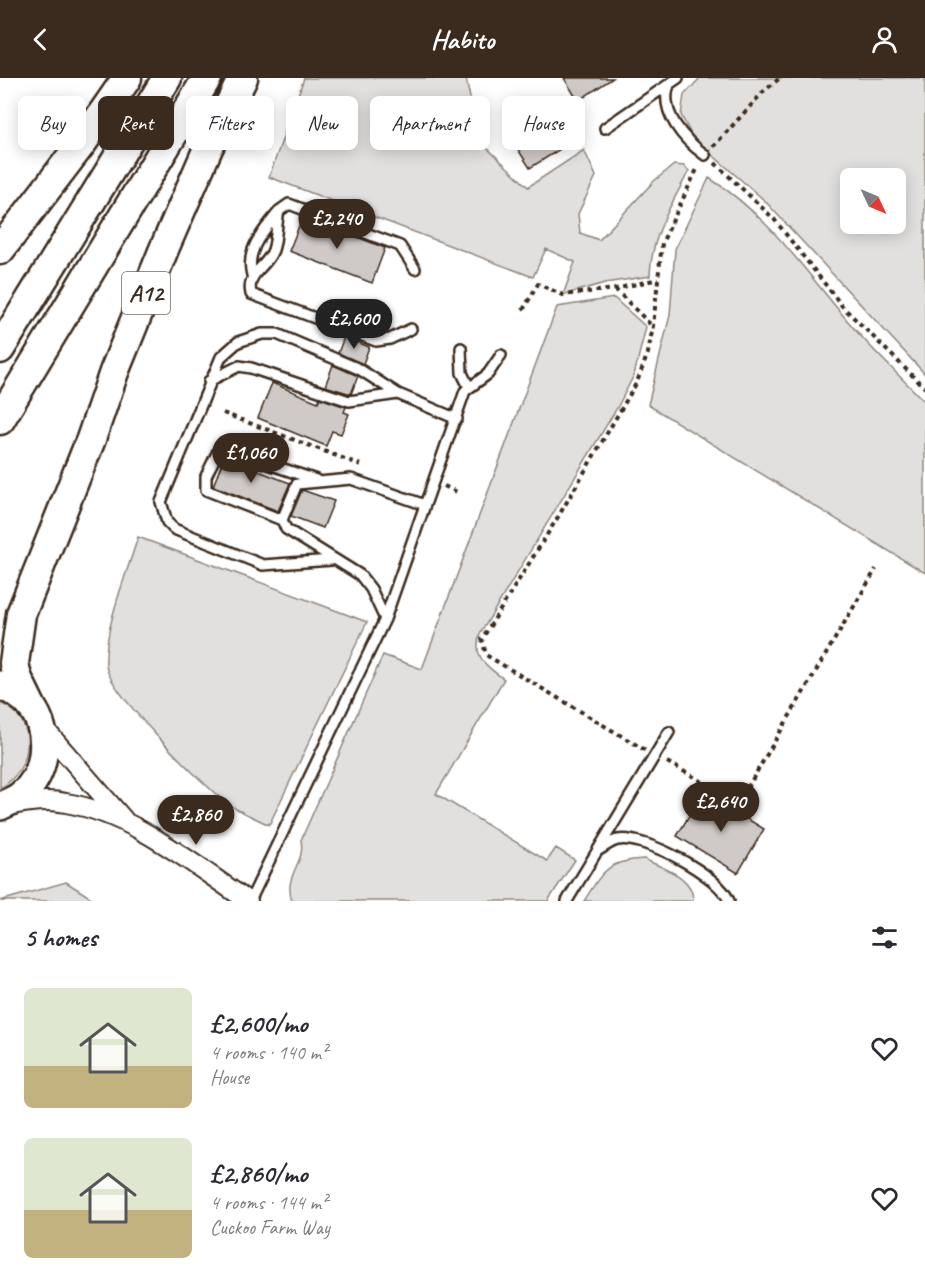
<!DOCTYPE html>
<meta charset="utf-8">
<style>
:root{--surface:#fff;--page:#f7f7f7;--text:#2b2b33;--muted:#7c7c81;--accent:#3b2a1e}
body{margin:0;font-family:Caveat,sans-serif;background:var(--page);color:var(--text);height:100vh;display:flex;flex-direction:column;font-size:22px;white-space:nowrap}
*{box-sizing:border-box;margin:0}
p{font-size:20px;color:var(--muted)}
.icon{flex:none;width:33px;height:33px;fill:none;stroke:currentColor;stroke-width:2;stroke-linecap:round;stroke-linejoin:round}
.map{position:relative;height:823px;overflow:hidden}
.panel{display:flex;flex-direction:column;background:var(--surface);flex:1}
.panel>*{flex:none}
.banner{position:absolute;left:18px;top:18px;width:600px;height:54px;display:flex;gap:12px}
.needle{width:39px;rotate:134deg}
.controls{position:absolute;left:840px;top:90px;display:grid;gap:12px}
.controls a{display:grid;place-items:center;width:66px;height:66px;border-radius:9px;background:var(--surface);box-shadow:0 3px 15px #0003;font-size:30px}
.price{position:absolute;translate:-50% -51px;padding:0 14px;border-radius:21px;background:var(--accent);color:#fff;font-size:20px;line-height:39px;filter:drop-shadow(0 2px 3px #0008)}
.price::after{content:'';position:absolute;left:50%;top:36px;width:18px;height:14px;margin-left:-9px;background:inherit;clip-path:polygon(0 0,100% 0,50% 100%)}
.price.current{background:#222;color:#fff}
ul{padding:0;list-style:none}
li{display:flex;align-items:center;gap:18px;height:150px;padding:0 24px}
li span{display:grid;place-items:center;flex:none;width:168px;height:120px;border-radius:9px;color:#555}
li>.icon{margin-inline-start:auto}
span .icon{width:72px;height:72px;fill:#fffc;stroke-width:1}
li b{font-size:26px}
h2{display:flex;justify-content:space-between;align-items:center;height:72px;padding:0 24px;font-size:26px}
.chip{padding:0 21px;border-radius:9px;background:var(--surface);box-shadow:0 3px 15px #0003;font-size:21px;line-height:54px}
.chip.current{background:var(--accent);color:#fff}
header{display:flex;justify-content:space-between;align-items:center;height:78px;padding:0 24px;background:var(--accent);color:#fff;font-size:27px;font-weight:600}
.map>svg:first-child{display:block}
.green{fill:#e2e0de;stroke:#8e857e;stroke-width:1.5;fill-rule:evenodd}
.building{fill:#cfcac7;stroke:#3b2a1e;stroke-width:1.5}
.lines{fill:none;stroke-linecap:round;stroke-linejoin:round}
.service-casing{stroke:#3b2a1e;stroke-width:14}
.minor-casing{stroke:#3b2a1e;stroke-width:22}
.primary-casing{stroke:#3b2a1e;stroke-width:32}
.trunk-casing{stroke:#3b2a1e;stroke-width:33}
.path{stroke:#3b2a1e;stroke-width:4;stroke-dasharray:4.5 4.5;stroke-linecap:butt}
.service{stroke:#fff;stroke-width:9}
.minor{stroke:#fff;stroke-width:18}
.primary{stroke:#fff;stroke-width:27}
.trunk{stroke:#fff;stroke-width:28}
.labels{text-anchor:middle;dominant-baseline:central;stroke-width:4.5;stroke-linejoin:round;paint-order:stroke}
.shield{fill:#fff;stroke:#766a62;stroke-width:1.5}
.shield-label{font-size:24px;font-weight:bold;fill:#3b2a1e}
</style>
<header><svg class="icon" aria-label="back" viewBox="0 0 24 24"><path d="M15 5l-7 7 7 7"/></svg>Habito<svg class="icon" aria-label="person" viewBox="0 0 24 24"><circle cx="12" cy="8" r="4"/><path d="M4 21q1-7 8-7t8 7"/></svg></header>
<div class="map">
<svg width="925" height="823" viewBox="0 0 925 823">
<rect width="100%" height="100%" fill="#fff"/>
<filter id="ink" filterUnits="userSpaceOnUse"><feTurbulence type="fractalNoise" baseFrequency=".0167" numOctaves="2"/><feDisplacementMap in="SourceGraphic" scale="12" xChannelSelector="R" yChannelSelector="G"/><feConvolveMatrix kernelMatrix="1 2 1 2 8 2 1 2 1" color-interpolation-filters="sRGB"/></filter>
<g filter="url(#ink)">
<path class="green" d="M 304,0 L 466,0 L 475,45 L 486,69 L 528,109 L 584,72 L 596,98 L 578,136 L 580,155 L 599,162 L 654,103 L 674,87 L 684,88 L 689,93 C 671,127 651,159 650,198 L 605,205 L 563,217 L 575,184 L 546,171 L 533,199 L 269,99 Z
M 700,0 L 925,0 L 925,296 L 764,122 L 693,60 L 681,37 L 684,17 ZM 850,100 L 896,100 L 896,146 L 850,146 Z
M 709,100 C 768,136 808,197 852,248 C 875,275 901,299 925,324 L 925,495 L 648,327 L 670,237 L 675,171 Z
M 614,220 L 646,249 L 634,297 L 617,330 L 480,556 C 472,579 487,589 504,601 L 436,716 L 547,783 L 556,770 L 575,782 L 548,823 L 292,823 C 283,796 306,786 301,762 L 383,577 L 422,591 L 557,229 Z
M 138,459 L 367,544 L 269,747 C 256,740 240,734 228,726 C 204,708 108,614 106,587 C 104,549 127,495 138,459 Z
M 0,625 C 39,640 34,692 0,710 Z
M 644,781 C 662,790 694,798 693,823 L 584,823 C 603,793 607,783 644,781 Z
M 66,804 L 96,823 L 0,823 Z"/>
<path class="building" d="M 564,0 L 613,0 L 578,23 Z
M 555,27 L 576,61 L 530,90 L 508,56 Z
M 303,138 L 385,170 L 372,205 L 289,173 Z
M 344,259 L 369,269 L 363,286 L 338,275 Z
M 333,287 L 358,298 L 351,316 L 325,308 Z
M 272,305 L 318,324 L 320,320 L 346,329 L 344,334 L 349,336 L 341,356 L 332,353 L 326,368 L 258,340 Z
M 224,380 L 290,405 L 278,433 L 213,408 Z
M 302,412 L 334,423 L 323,450 L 291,438 Z
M 703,714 L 764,751 L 738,795 L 677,758 Z"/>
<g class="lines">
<defs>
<path id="service" d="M 669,7 C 659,34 684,62 705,77
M 605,50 L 678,0
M 252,197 C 245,172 263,154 277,136
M 411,251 L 390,261 L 376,263 L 251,216 C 246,194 266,191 273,172 C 277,160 276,146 279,133 L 289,126 L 400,168 L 415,191
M 461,270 L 462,295 L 469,309
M 209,303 L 239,288 L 251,290 L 349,323 L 398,316
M 282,442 L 206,412 L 206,398 L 219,371 L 225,371 L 316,402
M 332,482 L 263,487 L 174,451 L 167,444 L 161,424 L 221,279 L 238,264 L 262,256 L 277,256 L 359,291 L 398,316 L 457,341
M 385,541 L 371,511 L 360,497 L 286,451 L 282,442 L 297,406 L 351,401 L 425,427
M 597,773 C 603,770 611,763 618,762 C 645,757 720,798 729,823
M 250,823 L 385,541 L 465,313 L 488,296 L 501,277
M 567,823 L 669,654"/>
<path id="minor" d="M 42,648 L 124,742
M 11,727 C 29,724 47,721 66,725 C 134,736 192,786 248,823"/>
<path id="primary" d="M 0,607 C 11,612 23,618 31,628 C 51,654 47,697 21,717 C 15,722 7,725 0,728"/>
<path id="trunk" d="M 0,172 L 82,65 L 127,0
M 0,271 L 167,0
M 0,342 L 207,0
M 31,628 L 17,599 L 14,585 L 21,536 L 91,361 L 114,294 L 164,171 L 209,68 L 243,0"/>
</defs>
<use href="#service" class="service-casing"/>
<use href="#minor" class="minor-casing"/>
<use href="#primary" class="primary-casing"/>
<use href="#trunk" class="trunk-casing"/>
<path class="path" d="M 713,69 L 764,13 L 780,0
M 715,85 L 774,141 L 843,229 L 925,310
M 615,211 L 652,248
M 523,232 L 538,206 L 563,217 L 615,211 L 658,201
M 223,335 L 361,387
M 444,408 L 457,414
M 645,672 L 486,577 L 482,561 L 558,439 L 637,304 L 648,275 L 653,248 L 662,165 L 698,89
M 667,684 L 739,724 L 876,491"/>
<use href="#service" class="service"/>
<use href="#minor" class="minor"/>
<use href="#primary" class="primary"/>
<use href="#trunk" class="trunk"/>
</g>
</g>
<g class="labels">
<rect class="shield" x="122" y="194" width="48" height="42" rx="4.5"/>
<g class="shield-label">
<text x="146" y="215">A12</text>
</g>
</g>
</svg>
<div class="controls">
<a><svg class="needle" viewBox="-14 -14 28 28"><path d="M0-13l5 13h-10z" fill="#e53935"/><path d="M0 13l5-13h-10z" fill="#7c7c81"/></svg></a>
</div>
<b class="price" style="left:337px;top:172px">£2,240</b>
<b class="price current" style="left:354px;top:272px">£2,600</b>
<b class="price" style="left:251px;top:406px">£1,060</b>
<b class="price" style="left:721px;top:755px">£2,640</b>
<b class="price" style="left:196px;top:768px">£2,860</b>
<div class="banner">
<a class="chip">Buy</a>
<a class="chip current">Rent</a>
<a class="chip">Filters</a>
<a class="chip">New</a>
<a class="chip">Apartment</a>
<a class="chip">House</a>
</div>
</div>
<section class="panel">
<h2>5 homes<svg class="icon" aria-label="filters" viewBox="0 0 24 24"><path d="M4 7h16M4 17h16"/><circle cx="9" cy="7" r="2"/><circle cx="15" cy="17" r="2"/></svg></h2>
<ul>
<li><span style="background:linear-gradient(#dfe7d0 65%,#c2b280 0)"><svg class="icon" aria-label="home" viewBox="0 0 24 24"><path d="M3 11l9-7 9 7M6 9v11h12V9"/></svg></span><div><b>£2,600/mo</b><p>4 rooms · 140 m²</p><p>House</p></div><svg class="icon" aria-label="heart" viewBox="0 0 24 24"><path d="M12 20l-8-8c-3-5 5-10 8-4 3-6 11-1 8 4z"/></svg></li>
<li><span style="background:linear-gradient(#dfe7d0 60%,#c2b280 0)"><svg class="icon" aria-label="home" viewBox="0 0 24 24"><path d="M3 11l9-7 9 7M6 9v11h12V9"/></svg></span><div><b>£2,860/mo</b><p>4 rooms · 144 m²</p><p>Cuckoo Farm Way</p></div><svg class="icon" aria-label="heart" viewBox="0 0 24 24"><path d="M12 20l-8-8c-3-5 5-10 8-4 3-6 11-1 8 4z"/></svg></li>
</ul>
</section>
